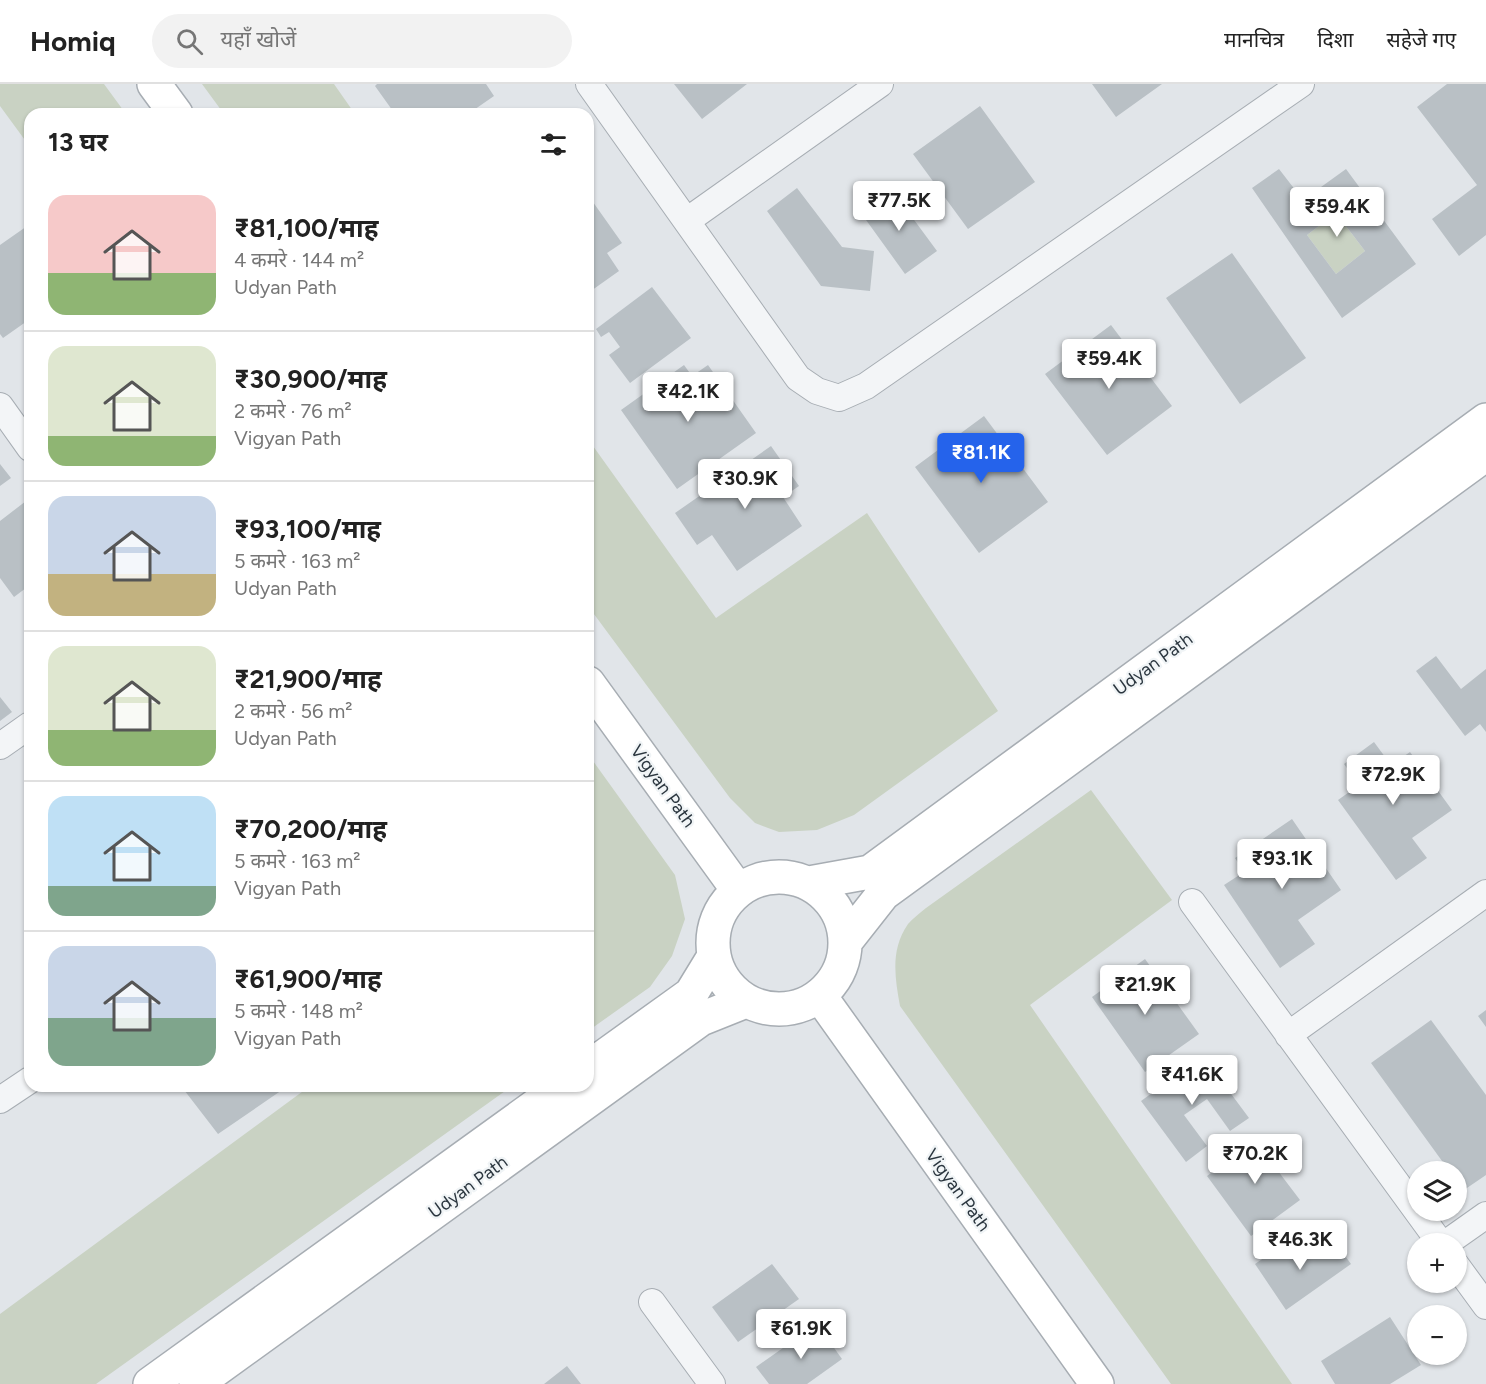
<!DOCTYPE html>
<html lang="hi">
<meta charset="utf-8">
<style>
:root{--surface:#fff;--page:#f2f2f2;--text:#222;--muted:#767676;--line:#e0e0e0;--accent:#2563eb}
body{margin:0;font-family:Figtree,"Noto Sans Devanagari",sans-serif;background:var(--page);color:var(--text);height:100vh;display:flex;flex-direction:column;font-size:22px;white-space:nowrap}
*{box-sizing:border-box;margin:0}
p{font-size:20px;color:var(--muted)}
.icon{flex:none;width:33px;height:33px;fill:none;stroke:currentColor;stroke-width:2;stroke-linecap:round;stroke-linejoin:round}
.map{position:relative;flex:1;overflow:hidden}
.drawer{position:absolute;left:24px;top:24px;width:570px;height:984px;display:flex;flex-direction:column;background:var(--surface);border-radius:18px;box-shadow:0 2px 4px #0004}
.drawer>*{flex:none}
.fabs{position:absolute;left:1407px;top:1077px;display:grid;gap:12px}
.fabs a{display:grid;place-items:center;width:60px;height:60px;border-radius:50%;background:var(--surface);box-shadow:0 2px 4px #0004;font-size:30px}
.price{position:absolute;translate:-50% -51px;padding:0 14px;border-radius:6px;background:#fff;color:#222;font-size:20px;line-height:39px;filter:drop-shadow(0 2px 3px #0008)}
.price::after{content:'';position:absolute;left:50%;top:36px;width:18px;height:14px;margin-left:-9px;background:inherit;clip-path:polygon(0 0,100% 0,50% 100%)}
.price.on{background:var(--accent);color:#fff}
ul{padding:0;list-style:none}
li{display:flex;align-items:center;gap:18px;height:150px;padding:0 24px}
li+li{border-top:2px solid var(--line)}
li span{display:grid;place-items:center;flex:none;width:168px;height:120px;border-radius:18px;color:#555}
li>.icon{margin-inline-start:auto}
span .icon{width:72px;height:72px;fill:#fffc;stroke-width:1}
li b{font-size:26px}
h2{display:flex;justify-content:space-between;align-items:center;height:72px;padding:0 24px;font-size:26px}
header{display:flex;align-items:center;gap:36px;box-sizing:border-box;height:84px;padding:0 30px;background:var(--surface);border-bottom:2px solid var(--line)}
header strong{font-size:28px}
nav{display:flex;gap:33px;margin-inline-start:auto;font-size:21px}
.search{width:420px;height:54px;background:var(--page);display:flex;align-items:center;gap:15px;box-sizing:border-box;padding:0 21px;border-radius:33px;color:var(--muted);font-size:22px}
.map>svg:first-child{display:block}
.green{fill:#c9d2c3}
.building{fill:#b9c0c5;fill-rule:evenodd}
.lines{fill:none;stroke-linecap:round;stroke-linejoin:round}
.street-casing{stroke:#a7adb3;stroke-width:28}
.secondary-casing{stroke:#a7adb3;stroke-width:36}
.street{stroke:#f3f5f7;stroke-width:26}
.secondary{stroke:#fff;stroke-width:33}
.labels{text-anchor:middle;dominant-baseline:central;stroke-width:4.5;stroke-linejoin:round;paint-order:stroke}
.street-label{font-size:18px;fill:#2b363f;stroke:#f0f4f6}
</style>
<header>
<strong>Homiq</strong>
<div class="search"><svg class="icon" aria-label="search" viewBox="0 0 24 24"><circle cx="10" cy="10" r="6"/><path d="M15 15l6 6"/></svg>यहाँ खोजें</div>
<nav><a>मानचित्र</a><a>दिशा</a><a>सहेजे गए</a></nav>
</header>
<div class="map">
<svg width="1486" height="1300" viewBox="0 0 1486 1300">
<rect width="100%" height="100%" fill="#e1e5e9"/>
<path class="green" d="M 0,0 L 104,0 L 126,30 L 30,30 L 30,63 L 0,22 Z
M 202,0 L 334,0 L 355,30 L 224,30 Z
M 1336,129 L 1365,167 L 1336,190 L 1307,151 Z
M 588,355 L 716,534 L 867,429 L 998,627 L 854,731 L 817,746 L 779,748 L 755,739 L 730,714 L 588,522 Z
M 588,670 L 675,791 L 685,835 L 672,872 L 650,903 L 588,947 Z
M 1091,706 L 1172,816 L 1030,921 L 1292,1300 L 1171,1300 L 900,922 C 895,894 890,866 908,840 C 913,834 920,829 926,824 Z
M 310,1002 L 512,1002 L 96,1300 L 0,1300 L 0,1230 Z"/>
<path class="building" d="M 377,0 L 486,0 L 494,12 L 468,30 L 395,30 L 375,2 Z
M 674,0 L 747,0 L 702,35 Z
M 1092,0 L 1162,0 L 1116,33 Z
M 1447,0 L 1486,0 L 1486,151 L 1459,172 L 1432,135 L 1477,101 L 1417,23 Z
M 980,22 L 1035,98 L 968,145 L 913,70 Z
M 1279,85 L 1303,116 L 1346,85 L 1416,180 L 1342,234 L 1252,104 ZM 1336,129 L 1365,167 L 1336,190 L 1307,151 Z
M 797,104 L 842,163 L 874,167 L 870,207 L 821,202 L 767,127 Z
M 892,106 L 937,167 L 905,190 L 861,129 Z
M 588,111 L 622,159 L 607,169 L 619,187 L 588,209 Z
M 30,140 L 30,235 L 3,254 L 0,250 L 0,161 Z
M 1232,169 L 1306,274 L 1240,320 L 1166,214 Z
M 652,203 L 691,254 L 630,299 L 609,271 L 620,263 L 609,248 L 601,253 L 596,245 Z
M 1111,241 L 1172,322 L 1107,371 L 1045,290 Z
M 684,281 L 692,292 L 708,281 L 756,349 L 677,405 L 621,326 Z
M 984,332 L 1048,418 L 979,469 L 915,383 Z
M 771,362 L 799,402 L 783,413 L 802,442 L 737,487 L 712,451 L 697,461 L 675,429 Z
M 0,380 L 11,394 L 0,402 Z
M 26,417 L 30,422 L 30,501 L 14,513 L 0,494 L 0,437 Z
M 1436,572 L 1461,605 L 1486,585 L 1486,648 L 1480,640 L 1465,652 L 1416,587 Z
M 0,613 L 12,628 L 0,637 Z
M 1374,658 L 1391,681 L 1410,668 L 1452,726 L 1412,754 L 1427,774 L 1396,796 L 1338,716 L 1359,701 L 1344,680 Z
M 1292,735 L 1341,806 L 1298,836 L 1315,860 L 1280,884 L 1224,801 L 1244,788 L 1235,774 Z
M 1145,875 L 1199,950 L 1145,988 L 1092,913 Z
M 1486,926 L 1486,943 L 1478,932 Z
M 1431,936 L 1486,1011 L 1486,1091 L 1464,1106 L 1456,1096 L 1456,1088 L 1450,1088 L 1371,979 Z
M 1203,972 L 1249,1034 L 1230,1047 L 1207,1015 L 1184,1031 L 1207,1062 L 1186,1078 L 1141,1017 Z
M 181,1002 L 284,1002 L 285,1004 L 218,1050 Z
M 1264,1050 L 1286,1081 L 1278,1087 L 1300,1116 L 1251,1152 L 1207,1092 Z
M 1294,1153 L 1310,1175 L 1335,1158 L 1351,1180 L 1286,1226 L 1255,1180 Z
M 772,1180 L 799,1215 L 738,1258 L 712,1223 Z
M 1390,1233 L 1421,1281 L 1390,1300 L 1335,1300 L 1321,1277 Z
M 817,1240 L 842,1275 L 807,1300 L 769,1300 L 756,1283 Z
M 567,1282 L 581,1300 L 544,1300 Z"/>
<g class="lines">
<defs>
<path id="street" d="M 589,0 L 798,294 L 817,307 L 839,314 L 866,302 L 1301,0
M 688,136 L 880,0
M 0,322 L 30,364
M 0,662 L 30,641
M 1192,818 L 1441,1160
M 1288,951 L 1486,809
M 0,1016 L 30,996
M 1445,1160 L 1486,1131
M 1456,1181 L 1486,1222
M 652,1218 L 712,1300"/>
<path id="secondary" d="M 154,0 L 176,30
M 588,599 L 738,806
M713 859a66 66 0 1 1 132 0a66 66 0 1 1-132 0Z
M 809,799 L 870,788 L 1486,336
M 846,857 L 883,810 L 1486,370
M 820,912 L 1097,1300
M 588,984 L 691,910 L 713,874
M 150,1300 L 563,1002
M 196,1300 L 701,935 L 746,917"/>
</defs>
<use href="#street" class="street-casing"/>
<use href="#secondary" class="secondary-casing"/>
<use href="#street" class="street"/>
<use href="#secondary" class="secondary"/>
</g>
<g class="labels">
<g class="street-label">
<text transform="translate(1153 580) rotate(-36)">Udyan Path</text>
<text transform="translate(663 702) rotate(54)">Vigyan Path</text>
<text transform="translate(468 1103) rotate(-36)">Udyan Path</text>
<text transform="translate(958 1106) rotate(54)">Vigyan Path</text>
</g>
</g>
</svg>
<div class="fabs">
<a><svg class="icon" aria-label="layers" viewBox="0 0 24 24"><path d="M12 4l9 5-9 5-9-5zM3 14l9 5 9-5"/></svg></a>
<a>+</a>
<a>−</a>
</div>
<b class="price" style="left:899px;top:148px">₹77.5K</b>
<b class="price" style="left:1337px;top:154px">₹59.4K</b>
<b class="price" style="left:1109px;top:306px">₹59.4K</b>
<b class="price" style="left:688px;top:339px">₹42.1K</b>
<b class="price on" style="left:981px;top:400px">₹81.1K</b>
<b class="price" style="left:745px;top:426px">₹30.9K</b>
<b class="price" style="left:1393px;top:722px">₹72.9K</b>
<b class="price" style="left:1282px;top:806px">₹93.1K</b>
<b class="price" style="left:1145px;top:932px">₹21.9K</b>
<b class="price" style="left:1192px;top:1022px">₹41.6K</b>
<b class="price" style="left:1255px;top:1101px">₹70.2K</b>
<b class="price" style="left:1300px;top:1187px">₹46.3K</b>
<b class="price" style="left:801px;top:1276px">₹61.9K</b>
<section class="drawer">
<h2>13 घर<svg class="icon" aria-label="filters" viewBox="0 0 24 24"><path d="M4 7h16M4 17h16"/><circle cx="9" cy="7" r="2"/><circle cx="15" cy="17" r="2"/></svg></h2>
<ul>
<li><span style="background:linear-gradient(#f6c9c9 65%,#8fb573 0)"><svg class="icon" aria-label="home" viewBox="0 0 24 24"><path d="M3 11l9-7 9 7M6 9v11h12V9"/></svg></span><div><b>₹81,100/माह</b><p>4 कमरे · 144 m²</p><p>Udyan Path</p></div></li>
<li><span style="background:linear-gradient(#dfe7d0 75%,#8fb573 0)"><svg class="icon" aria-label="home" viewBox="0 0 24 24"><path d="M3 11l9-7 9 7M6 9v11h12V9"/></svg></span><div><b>₹30,900/माह</b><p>2 कमरे · 76 m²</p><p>Vigyan Path</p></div></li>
<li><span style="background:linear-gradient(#c9d6e8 65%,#c2b280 0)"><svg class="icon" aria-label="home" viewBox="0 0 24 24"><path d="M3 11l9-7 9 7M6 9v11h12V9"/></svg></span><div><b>₹93,100/माह</b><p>5 कमरे · 163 m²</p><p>Udyan Path</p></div></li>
<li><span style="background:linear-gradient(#dfe7d0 70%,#8fb573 0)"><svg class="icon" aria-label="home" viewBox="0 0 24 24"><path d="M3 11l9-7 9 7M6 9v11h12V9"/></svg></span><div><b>₹21,900/माह</b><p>2 कमरे · 56 m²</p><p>Udyan Path</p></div></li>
<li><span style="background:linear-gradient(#bfe0f5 75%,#7fa58c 0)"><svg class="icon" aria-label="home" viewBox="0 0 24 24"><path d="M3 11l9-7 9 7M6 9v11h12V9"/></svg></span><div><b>₹70,200/माह</b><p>5 कमरे · 163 m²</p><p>Vigyan Path</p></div></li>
<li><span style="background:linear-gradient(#c9d6e8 60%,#7fa58c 0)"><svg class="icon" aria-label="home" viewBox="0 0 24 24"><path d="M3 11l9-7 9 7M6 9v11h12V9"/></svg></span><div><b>₹61,900/माह</b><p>5 कमरे · 148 m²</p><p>Vigyan Path</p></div></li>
</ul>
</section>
</div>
